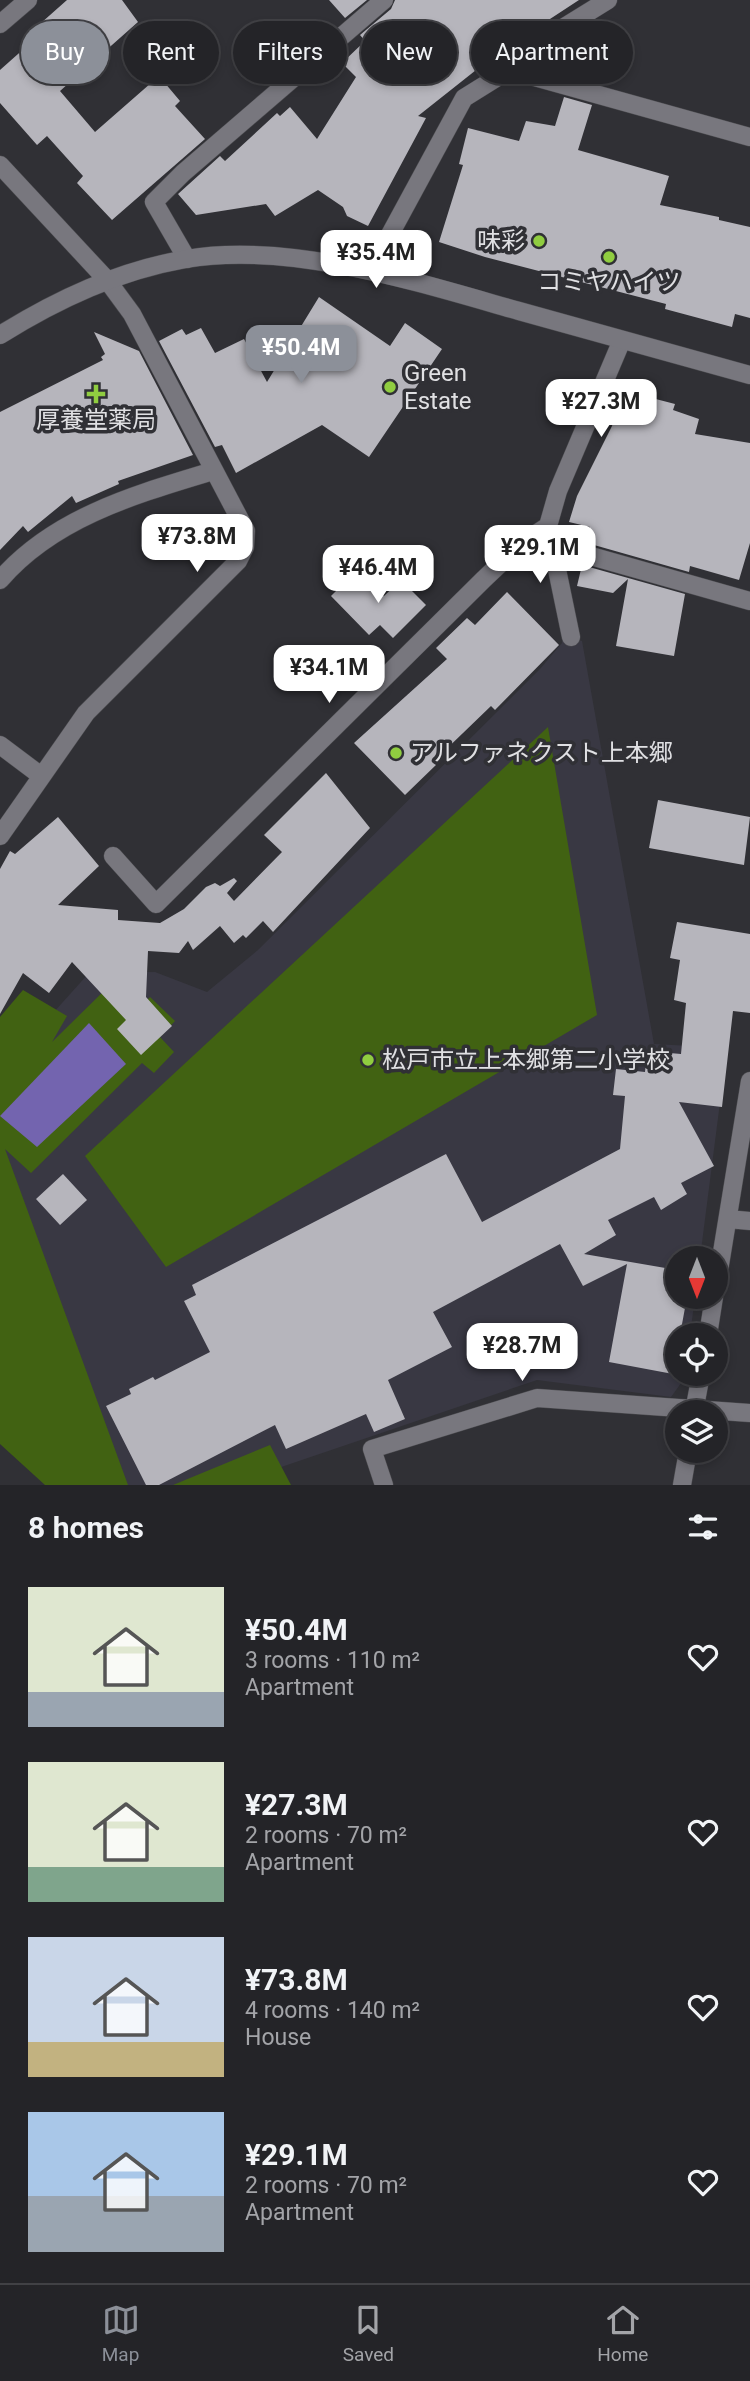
<!DOCTYPE html>
<meta charset="utf-8">
<style>
:root{--surface:#242428;--page:#303034;--text:#f1f3f6;--muted:#a3a4a8;--line:#414145;--accent:#8c9099}
body{margin:0;font-family:Roboto,"Noto Sans JP",sans-serif;background:var(--page);color:var(--text);height:100vh;display:flex;flex-direction:column;font-size:26px;white-space:nowrap}
*{box-sizing:border-box;margin:0}
p{font-size:23px;color:var(--muted)}
.icon{flex:none;width:38px;height:38px;fill:none;stroke:currentColor;stroke-width:2;stroke-linecap:round;stroke-linejoin:round}
.map{position:relative;height:1485px;overflow:hidden}
.panel{display:flex;flex-direction:column;background:var(--surface);flex:1}
.panel>*{flex:none}
.banner{position:absolute;left:21px;top:21px;width:709px;height:63px;display:flex;gap:14px}
.needle{width:46px;rotate:180deg}
.controls{position:absolute;left:665px;top:1246px;display:grid;gap:14px}
.controls a{display:grid;place-items:center;width:63px;height:63px;border-radius:50%;background:var(--surface);box-shadow:0 4px 10px #0003,0 0 0 2px var(--line);font-size:35px}
.price{position:absolute;translate:-50% -60px;padding:0 16px;border-radius:14px;background:#fff;color:#222;font-size:23px;line-height:46px;filter:drop-shadow(0 2px 4px #0008)}
.price::after{content:'';position:absolute;left:50%;top:42px;width:21px;height:16px;margin-left:-10px;background:inherit;clip-path:polygon(0 0,100% 0,50% 100%)}
.price.current{background:var(--accent);color:#fff}
ul{padding:0;list-style:none}
li{display:flex;align-items:center;gap:21px;height:175px;padding:0 28px}
li span{display:grid;place-items:center;flex:none;width:196px;height:140px;border-radius:0px;color:#555}
li>.icon{margin-inline-start:auto}
span .icon{width:84px;height:84px;fill:#fffc;stroke-width:1}
li b{font-size:30px}
h2{display:flex;justify-content:space-between;align-items:center;height:84px;padding:0 28px;font-size:30px}
.chip{padding:0 24px;border-radius:32px;background:var(--surface);box-shadow:0 4px 10px #0003,0 0 0 2px var(--line);font-size:24px;line-height:63px}
.chip.current{background:var(--accent);color:#fff}
.tabs{display:flex;justify-content:space-around;align-items:center;height:98px;border-top:2px solid var(--line);background:var(--surface);font-size:19px;color:var(--muted)}
.tabs a{display:grid;justify-items:center;gap:4px}
.tabs .current{color:var(--accent)}
.map>svg:first-child{display:block}
.built{fill:#393843}
.green{fill:#416212}
.water{fill:#7364af}
.building{fill:#b6b5bc}
.lines{fill:none;stroke-linecap:round;stroke-linejoin:round}
.minor-casing{stroke:#4c4c50;stroke-width:19}
.tertiary-casing{stroke:#4c4c50;stroke-width:19}
.minor{stroke:#78777e;stroke-width:18}
.tertiary{stroke:#78777e;stroke-width:18}
.poi-dot{fill:#90cd40;stroke:#303035;stroke-width:2.5}
.labels{text-anchor:middle;dominant-baseline:central;stroke-width:7;stroke-linejoin:round;paint-order:stroke}
.poi-label{font-size:24px;fill:#e0e0e3;stroke:#303035;text-anchor:start}
</style>
<div class="map">
<svg width="750" height="1485" viewBox="0 0 750 1485">
<rect width="100%" height="100%" fill="#303035"/>
<path class="built" d="M 563,635 L 582,641 L 654,1044 L 727,1048 L 700,1258 L 677,1258 L 677,1297 L 695,1297 L 690,1335 L 677,1335 L 677,1374 L 685,1374 L 684,1379 L 671,1397 L 537,1380 L 228,1485 L 96,1485 L 0,1382 L 0,1072 L 89,973 L 155,972 L 207,992 L 258,950 L 540,669 L 562,643 Z"/>
<path class="green" d="M 548,727 L 597,1015 L 166,1267 L 85,1156 Z
M 111,984 L 137,1010 L 150,997 L 175,1021 L 160,1037 L 174,1052 L 154,1073 L 142,1063 L 31,1173 L 5,1149 L 128,1485 L 45,1485 L 0,1444 L 0,1017 L 23,990 L 67,1016 L 52,1042 Z
M 270,1445 L 291,1485 L 173,1485 Z"/>
<path class="water" d="M 89,1023 L 126,1064 L 37,1147 L 0,1116 Z"/>
<path class="building" d="M 67,0 L 122,0 L 138,22 L 60,91 L 95,132 L 159,76 L 180,101 L 175,106 L 205,139 L 112,220 L 77,183 L 83,176 L 47,136 L 37,145 L 0,103 L 0,70 L 36,38 L 32,31 Z
M 329,0 L 367,0 L 345,18 Z
M 395,0 L 579,0 L 495,55 L 418,116 L 426,118 L 368,226 L 347,216 L 343,207 L 318,190 L 275,216 L 266,204 L 196,215 L 178,194 L 220,156 L 225,161 L 277,113 L 280,116 L 290,107 L 317,139 L 356,77 L 342,63 L 365,41 L 360,35 L 391,9 Z
M 590,25 L 627,34 L 617,73 L 604,70 L 598,83 L 570,75 L 572,70 L 567,68 L 574,34 Z
M 564,97 L 592,105 L 578,150 L 669,176 L 660,205 L 719,217 L 719,220 L 750,227 L 750,318 L 735,314 L 732,327 L 665,309 L 666,304 L 485,257 L 439,242 L 463,165 L 459,164 L 468,128 L 519,141 L 526,121 L 555,126 Z
M 319,297 L 390,346 L 405,323 L 442,349 L 369,457 L 322,425 L 236,473 L 222,445 L 215,447 L 159,341 L 182,329 L 186,335 L 201,328 L 215,353 L 244,339 L 267,382 Z
M 94,332 L 139,351 L 193,455 L 118,481 L 119,484 L 76,503 L 72,496 L 28,532 L 23,526 L 0,550 L 0,412 L 103,360 L 101,357 L 105,354 Z
M 648,397 L 675,404 L 673,410 L 699,419 L 695,434 L 750,443 L 750,543 L 739,580 L 690,566 L 689,572 L 587,543 L 590,527 L 569,522 L 577,496 L 612,426 L 620,398 L 647,403 Z
M 582,565 L 685,594 L 674,656 L 616,646 L 628,579 L 613,593 L 577,586 Z
M 357,570 L 384,596 L 401,580 L 426,605 L 393,638 L 380,625 L 369,635 L 331,596 Z
M 507,592 L 559,645 L 495,710 L 491,706 L 435,760 L 438,763 L 405,795 L 354,743 L 447,659 L 436,648 L 467,618 L 475,625 Z
M 326,773 L 370,828 L 273,932 L 263,921 L 246,938 L 243,935 L 234,943 L 220,926 L 193,950 L 188,941 L 179,953 L 148,951 L 146,997 L 172,1026 L 141,1055 L 117,1029 L 126,1020 L 72,962 L 49,993 L 23,973 L 0,1014 L 0,869 L 10,851 L 15,854 L 58,817 L 99,866 L 58,905 L 118,910 L 118,920 L 160,923 L 184,909 L 206,887 L 215,883 L 220,886 L 234,878 L 237,881 L 227,893 L 234,901 L 282,852 L 264,835 Z
M 658,800 L 750,817 L 744,865 L 649,848 Z
M 677,922 L 750,934 L 750,1013 L 733,1011 L 722,1107 L 679,1102 L 714,1166 L 681,1183 L 687,1194 L 661,1210 L 654,1197 L 608,1220 L 616,1235 L 584,1254 L 677,1270 L 677,1297 L 687,1297 L 680,1335 L 677,1335 L 673,1374 L 609,1362 L 627,1264 L 583,1286 L 560,1244 L 433,1312 L 452,1347 L 388,1380 L 405,1419 L 374,1432 L 366,1414 L 286,1449 L 275,1425 L 159,1485 L 146,1485 L 106,1406 L 131,1394 L 129,1389 L 153,1377 L 155,1380 L 210,1352 L 184,1301 L 196,1295 L 192,1285 L 446,1154 L 482,1222 L 620,1149 L 625,1096 L 613,1095 L 616,1069 L 645,1072 L 647,1051 L 681,1054 L 686,1003 L 674,1000 L 680,960 L 670,958 Z
M 63,1174 L 87,1200 L 60,1225 L 36,1199 Z"/>
<g class="lines">
<defs>
<path id="minor" d="M 509,70 L 545,39 L 608,0
M 187,259 L 154,202 L 183,173 L 384,0
M 378,271 L 387,240 L 464,98 L 509,70 L 750,137
M 552,545 L 750,601
M 0,580 C 54,517 137,494 213,471
M 571,637 L 548,526 L 558,491 L 622,340
M 0,745 L 40,775
M 0,836 L 86,713 L 238,561 L 245,547 L 246,531 L 132,314 L 107,280
M 113,856 L 156,904 L 483,580 L 522,543 L 548,526
M 728,1219 L 750,1221
M 716,1289 L 750,1081
M 708,1335 L 714,1297
M 694,1412 L 701,1374
M 384,1485 L 372,1449 L 537,1398 L 750,1413
M 682,1485 L 688,1451"/>
<path id="tertiary" d="M 0,24 L 28,0
M 0,165 L 107,280
M 0,335 C 58,299 118,271 186,259 C 290,241 420,283 519,311 C 596,333 673,354 750,375"/>
</defs>
<use href="#minor" class="minor-casing"/>
<use href="#tertiary" class="tertiary-casing"/>
<use href="#minor" class="minor"/>
<use href="#tertiary" class="tertiary"/>
</g>
<g class="poi-dot">
<circle cx="539" cy="241" r="7"/>
<circle cx="609" cy="257" r="7"/>
<circle cx="390" cy="387" r="7"/>
<path d="M92.5 383.5h7v7h7v7h-7v7h-7v-7h-7v-7h7z"/>
<circle cx="396" cy="753" r="7"/>
<circle cx="368" cy="1060" r="7"/>
</g>
<g class="labels">
<g class="poi-label">
<text x="525" y="241" text-anchor="end">味彩</text>
<text x="609" y="282" text-anchor="middle">コミヤハイツ</text>
<text x="404" y="373">Green<tspan x="404" dy="28">Estate</tspan></text>
<text x="96" y="420" text-anchor="middle">厚養堂薬局</text>
<text x="410" y="753">アルファネクスト上本郷</text>
<text x="382" y="1060">松戸市立上本郷第二小学校</text>
</g>
</g>
</svg>
<div class="controls">
<a><svg class="needle" viewBox="-14 -14 28 28"><path d="M0-13l5 13h-10z" fill="#e53935"/><path d="M0 13l5-13h-10z" fill="#a3a4a8"/></svg></a>
<a><svg class="icon" aria-label="locate" viewBox="0 0 24 24"><circle cx="12" cy="12" r="6"/><path d="M12 2v4M12 18v4M2 12h4M18 12h4"/></svg></a>
<a><svg class="icon" aria-label="layers" viewBox="0 0 24 24"><path d="M12 4l9 5-9 5-9-5zM3 14l9 5 9-5"/></svg></a>
</div>
<b class="price" style="left:376px;top:290px">¥35.4M</b>
<b class="price current" style="left:301px;top:385px">¥50.4M</b>
<b class="price" style="left:601px;top:439px">¥27.3M</b>
<b class="price" style="left:197px;top:574px">¥73.8M</b>
<b class="price" style="left:540px;top:585px">¥29.1M</b>
<b class="price" style="left:378px;top:605px">¥46.4M</b>
<b class="price" style="left:329px;top:705px">¥34.1M</b>
<b class="price" style="left:522px;top:1383px">¥28.7M</b>
<div class="banner">
<a class="chip current">Buy</a>
<a class="chip">Rent</a>
<a class="chip">Filters</a>
<a class="chip">New</a>
<a class="chip">Apartment</a>
</div>
</div>
<section class="panel">
<h2>8 homes<svg class="icon" aria-label="filters" viewBox="0 0 24 24"><path d="M4 7h16M4 17h16"/><circle cx="9" cy="7" r="2"/><circle cx="15" cy="17" r="2"/></svg></h2>
<ul>
<li><span style="background:linear-gradient(#dfe7d0 75%,#9aa5b1 0)"><svg class="icon" aria-label="home" viewBox="0 0 24 24"><path d="M3 11l9-7 9 7M6 9v11h12V9"/></svg></span><div><b>¥50.4M</b><p>3 rooms · 110 m²</p><p>Apartment</p></div><svg class="icon" aria-label="heart" viewBox="0 0 24 24"><path d="M12 20l-8-8c-3-5 5-10 8-4 3-6 11-1 8 4z"/></svg></li>
<li><span style="background:linear-gradient(#dfe7d0 75%,#7fa58c 0)"><svg class="icon" aria-label="home" viewBox="0 0 24 24"><path d="M3 11l9-7 9 7M6 9v11h12V9"/></svg></span><div><b>¥27.3M</b><p>2 rooms · 70 m²</p><p>Apartment</p></div><svg class="icon" aria-label="heart" viewBox="0 0 24 24"><path d="M12 20l-8-8c-3-5 5-10 8-4 3-6 11-1 8 4z"/></svg></li>
<li><span style="background:linear-gradient(#c9d6e8 75%,#c2b280 0)"><svg class="icon" aria-label="home" viewBox="0 0 24 24"><path d="M3 11l9-7 9 7M6 9v11h12V9"/></svg></span><div><b>¥73.8M</b><p>4 rooms · 140 m²</p><p>House</p></div><svg class="icon" aria-label="heart" viewBox="0 0 24 24"><path d="M12 20l-8-8c-3-5 5-10 8-4 3-6 11-1 8 4z"/></svg></li>
<li><span style="background:linear-gradient(#a9c7e8 60%,#9aa5b1 0)"><svg class="icon" aria-label="home" viewBox="0 0 24 24"><path d="M3 11l9-7 9 7M6 9v11h12V9"/></svg></span><div><b>¥29.1M</b><p>2 rooms · 70 m²</p><p>Apartment</p></div><svg class="icon" aria-label="heart" viewBox="0 0 24 24"><path d="M12 20l-8-8c-3-5 5-10 8-4 3-6 11-1 8 4z"/></svg></li>
</ul>
</section>
<nav class="tabs">
<a class="current"><svg class="icon" aria-label="map" viewBox="0 0 24 24"><path d="M3 6l6-2 6 2 6-2v14l-6 2-6-2-6 2zM9 4v14M15 6v14"/></svg>Map</a>
<a><svg class="icon" aria-label="saved" viewBox="0 0 24 24"><path d="M7 4h10v16l-5-4-5 4z"/></svg>Saved</a>
<a><svg class="icon" aria-label="home" viewBox="0 0 24 24"><path d="M3 11l9-7 9 7M6 9v11h12V9"/></svg>Home</a>
</nav>
